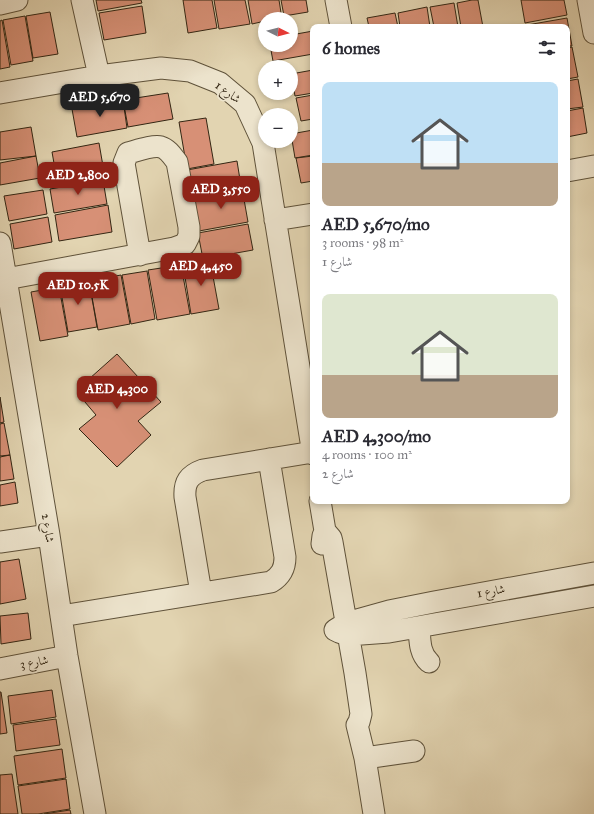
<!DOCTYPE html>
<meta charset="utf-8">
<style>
:root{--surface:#fff;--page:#f2f2f3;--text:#2b2b33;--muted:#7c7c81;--accent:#8f2418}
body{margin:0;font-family:"IM FELL Great Primer",Amiri,serif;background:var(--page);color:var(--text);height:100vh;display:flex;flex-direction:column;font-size:15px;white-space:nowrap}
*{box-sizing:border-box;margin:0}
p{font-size:13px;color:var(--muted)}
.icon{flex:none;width:22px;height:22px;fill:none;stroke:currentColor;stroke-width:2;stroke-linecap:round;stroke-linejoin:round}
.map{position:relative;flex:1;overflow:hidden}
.drawer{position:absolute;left:310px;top:24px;width:260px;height:480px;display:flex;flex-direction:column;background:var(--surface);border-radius:8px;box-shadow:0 2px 6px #0003}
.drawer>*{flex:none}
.needle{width:26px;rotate:96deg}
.controls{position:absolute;left:258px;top:12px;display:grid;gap:8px}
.controls a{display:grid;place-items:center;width:40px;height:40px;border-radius:50%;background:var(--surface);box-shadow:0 2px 6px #0003;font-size:20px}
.price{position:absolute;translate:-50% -34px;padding:0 9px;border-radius:8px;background:var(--accent);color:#fff;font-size:13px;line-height:26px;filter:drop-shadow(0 1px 2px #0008)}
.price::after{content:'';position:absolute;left:50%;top:24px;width:12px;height:9px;margin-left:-6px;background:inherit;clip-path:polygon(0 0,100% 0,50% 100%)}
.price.current{background:#222;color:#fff}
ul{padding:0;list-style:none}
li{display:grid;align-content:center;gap:8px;height:212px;padding:0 12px}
li span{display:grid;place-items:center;height:124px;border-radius:8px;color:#555}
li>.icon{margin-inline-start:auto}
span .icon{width:72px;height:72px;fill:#fffc;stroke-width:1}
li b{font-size:17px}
h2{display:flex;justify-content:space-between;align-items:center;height:48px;padding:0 12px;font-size:17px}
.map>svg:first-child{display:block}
.building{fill:#d79076;stroke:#332613}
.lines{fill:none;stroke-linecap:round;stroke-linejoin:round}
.minor-casing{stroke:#5f523a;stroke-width:23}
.minor{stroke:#ece3cc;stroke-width:21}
.labels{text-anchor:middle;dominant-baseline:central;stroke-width:3.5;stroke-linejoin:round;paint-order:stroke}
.street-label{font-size:12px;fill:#332613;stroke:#ece3cc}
</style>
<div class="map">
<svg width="594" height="814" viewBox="0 0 594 814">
<rect width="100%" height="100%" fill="#e2d4b1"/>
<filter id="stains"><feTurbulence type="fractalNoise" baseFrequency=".005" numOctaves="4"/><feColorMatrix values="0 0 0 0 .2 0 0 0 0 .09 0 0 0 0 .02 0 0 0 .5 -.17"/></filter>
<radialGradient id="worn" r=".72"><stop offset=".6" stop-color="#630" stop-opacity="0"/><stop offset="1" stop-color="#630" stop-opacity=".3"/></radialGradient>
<path class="building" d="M 96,0 L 141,0 L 142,3 L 98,11 Z
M 183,0 L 212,0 L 217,28 L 188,33 Z
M 214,0 L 245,0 L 250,24 L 219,29 Z
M 248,0 L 279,0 L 282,19 L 265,19 L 265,21 L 252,24 Z
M 281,0 L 306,0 L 308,12 L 284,16 Z
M 472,0 L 478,0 L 483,27 L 461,27 L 457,3 Z
M 521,0 L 564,0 L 567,15 L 525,23 Z
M 454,3 L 458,27 L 434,27 L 430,7 Z
M 142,6 L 146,33 L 104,40 L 99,13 Z
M 427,7 L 430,27 L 400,27 L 398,13 Z
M 50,12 L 58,54 L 33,58 L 26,16 Z
M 395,13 L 398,27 L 369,27 L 367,18 Z
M 25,16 L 33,61 L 11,65 L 3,20 Z
M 567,18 L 572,46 L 567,46 L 567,27 L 527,27 L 527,25 Z
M 2,20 L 10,67 L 0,69 L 0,21 Z
M 313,31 L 313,54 L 273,61 L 270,45 L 291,45 L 291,35 Z
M 572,47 L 578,77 L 567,79 L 567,48 Z
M 313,70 L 313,93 L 295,96 L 291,74 Z
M 578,79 L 583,107 L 567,109 L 567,81 Z
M 168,93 L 173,119 L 128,127 L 123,100 Z
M 313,95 L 313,119 L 301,121 L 296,98 Z
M 123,100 L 127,128 L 77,137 L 72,109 Z
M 583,108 L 587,133 L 567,137 L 567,111 Z
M 206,118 L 214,164 L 187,169 L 179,122 Z
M 31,127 L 36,156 L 0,160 L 0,132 Z
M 313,130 L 313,155 L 295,158 L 291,134 Z
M 99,143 L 104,172 L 57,180 L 52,152 Z
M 36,156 L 40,178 L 0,185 L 0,163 Z
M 313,156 L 313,181 L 301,183 L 296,158 Z
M 237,161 L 241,186 L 192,195 L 187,170 Z
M 103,180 L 107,204 L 54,213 L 50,189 Z
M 242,188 L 248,222 L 199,231 L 194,197 Z
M 43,190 L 47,214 L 9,221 L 4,196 Z
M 108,205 L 112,232 L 59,241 L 55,215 Z
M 48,217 L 52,242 L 14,249 L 10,224 Z
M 248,224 L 253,250 L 203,259 L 198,233 Z
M 210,260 L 219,309 L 191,314 L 183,265 Z
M 181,265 L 190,314 L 157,320 L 148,270 Z
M 147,271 L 155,319 L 131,324 L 122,275 Z
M 121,275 L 130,324 L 98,330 L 89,281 Z
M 89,281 L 97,327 L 68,332 L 60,286 Z
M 59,287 L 68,336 L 40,341 L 31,292 Z
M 117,354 L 161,402 L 138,421 L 151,435 L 117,467 L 79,429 L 96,415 L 79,395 L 91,385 L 89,379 Z
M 0,397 L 4,422 L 0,423 Z
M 4,423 L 10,455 L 0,456 L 0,424 Z
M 10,455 L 14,479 L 0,481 L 0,457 Z
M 15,482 L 18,503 L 0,506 L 0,485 Z
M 19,559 L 26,599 L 0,604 L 0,562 Z
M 28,613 L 31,639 L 1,644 L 0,616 Z
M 52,690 L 56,717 L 11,724 L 8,696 Z
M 0,692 L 1,692 L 7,733 L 0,734 Z
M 56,719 L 60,745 L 16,751 L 13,725 Z
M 62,749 L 66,778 L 18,785 L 14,756 Z
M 12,774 L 18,814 L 0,814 L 0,775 Z
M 66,779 L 70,809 L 38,814 L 22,814 L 18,786 Z
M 70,810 L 71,814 L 44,814 Z"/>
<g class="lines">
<defs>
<path id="minor" d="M 82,0 L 99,76
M 336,0 L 341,27
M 588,0 L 594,33
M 0,4 L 17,0
M 0,93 L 99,76 L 161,68 L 190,71 L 220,83 L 245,104 L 263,143 L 313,454
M 567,171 L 594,166
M 275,220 L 313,214
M 0,243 L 49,535 L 67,656 L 95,814
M 6,279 L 174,248 L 185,244 L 189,236 L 189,227 L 177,162 C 173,157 168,149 161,147 C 153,145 136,151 128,153 L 124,163 L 140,255
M 320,501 L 325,531 L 323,536 L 322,544
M 325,531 L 331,538 L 332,542 L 355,673 L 361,714 L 359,722 L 357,725 L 365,758 L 374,814
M 0,542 L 49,535
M 594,573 L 434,602 L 389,611 L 346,623 L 335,630 L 339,632 L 348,635 L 389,632 L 594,596
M 201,593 L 185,497 C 184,482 189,475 203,470 L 313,452
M 61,616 L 271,582 C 281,576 285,569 285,557 L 269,459
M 419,627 C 420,639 419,653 429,662
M 0,669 L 67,656
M 365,758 L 414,751"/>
</defs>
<use href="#minor" class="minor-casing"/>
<use href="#minor" class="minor"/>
</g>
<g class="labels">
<g class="street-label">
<text transform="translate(228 92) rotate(36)">شارع 1</text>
<text transform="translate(48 528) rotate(81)">شارع 2</text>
<text transform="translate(491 591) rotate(-10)">شارع 1</text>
<text transform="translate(34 662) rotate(-10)">شارع 3</text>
</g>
</g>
<rect width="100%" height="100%" filter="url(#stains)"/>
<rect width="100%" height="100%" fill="url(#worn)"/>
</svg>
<div class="controls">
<a><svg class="needle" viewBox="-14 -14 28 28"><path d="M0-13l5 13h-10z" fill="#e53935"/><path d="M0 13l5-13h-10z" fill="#7c7c81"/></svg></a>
<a>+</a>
<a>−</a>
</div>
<b class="price current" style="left:100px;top:118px">AED 5,670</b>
<b class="price" style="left:78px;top:196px">AED 2,800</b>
<b class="price" style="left:221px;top:210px">AED 3,550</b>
<b class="price" style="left:201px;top:287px">AED 4,450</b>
<b class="price" style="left:78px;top:306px">AED 10.5K</b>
<b class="price" style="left:117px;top:410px">AED 4,300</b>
<section class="drawer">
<h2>6 homes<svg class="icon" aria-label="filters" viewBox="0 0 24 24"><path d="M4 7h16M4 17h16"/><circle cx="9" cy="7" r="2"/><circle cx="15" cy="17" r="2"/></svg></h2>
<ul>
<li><span style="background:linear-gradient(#bfe0f5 65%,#b9a48a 0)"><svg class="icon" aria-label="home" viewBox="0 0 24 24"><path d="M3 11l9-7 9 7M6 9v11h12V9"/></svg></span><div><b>AED 5,670/mo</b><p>3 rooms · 98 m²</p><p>شارع 1</p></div></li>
<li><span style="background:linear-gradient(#dfe7d0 65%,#b9a48a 0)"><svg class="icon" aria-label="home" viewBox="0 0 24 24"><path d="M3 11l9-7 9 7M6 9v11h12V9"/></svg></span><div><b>AED 4,300/mo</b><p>4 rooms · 100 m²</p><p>شارع 2</p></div></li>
</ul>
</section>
</div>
